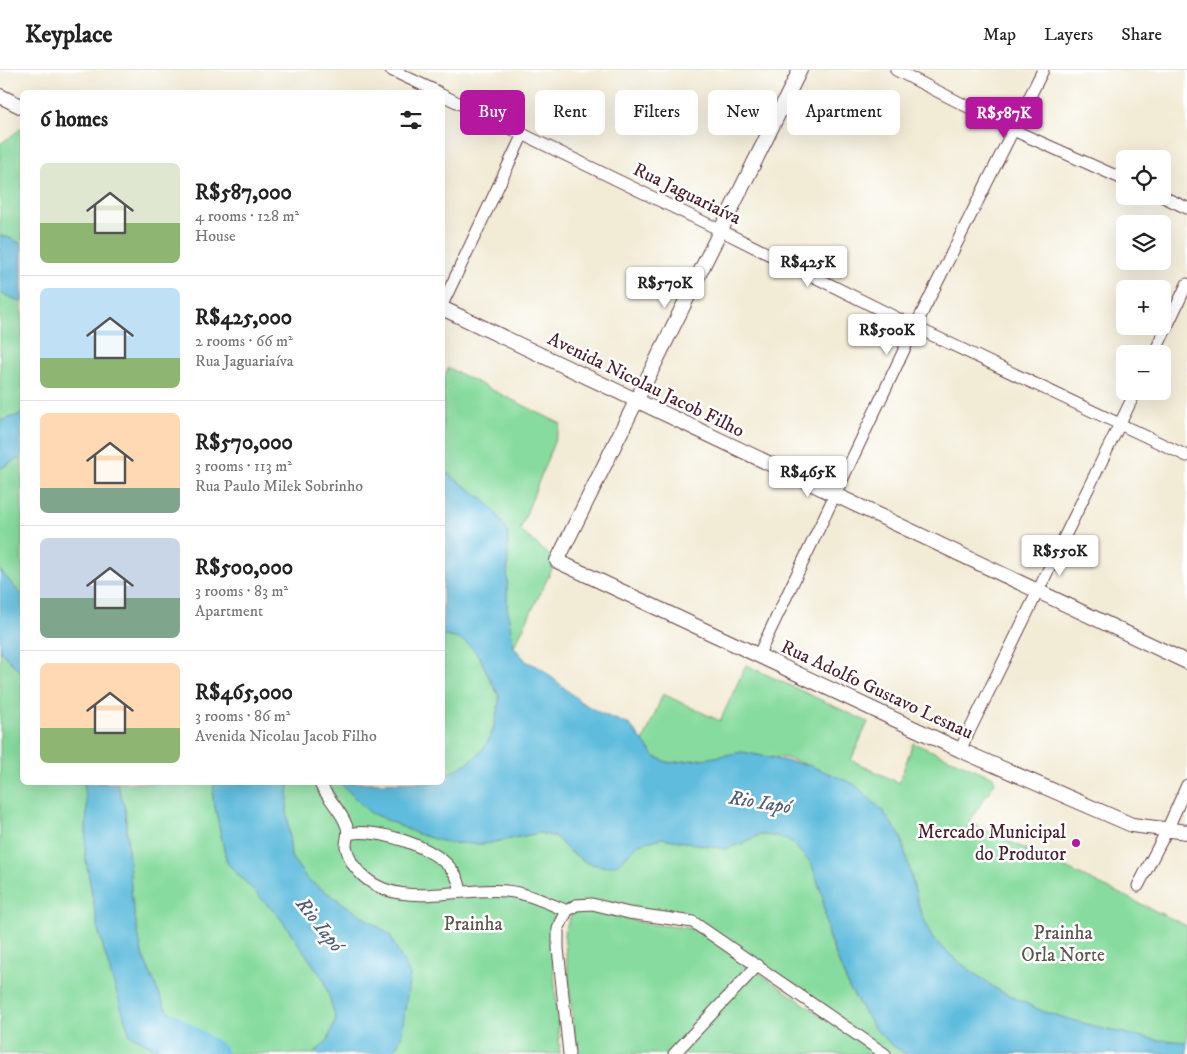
<!DOCTYPE html>
<meta charset="utf-8">
<style>
:root{--surface:#fff;--page:#f2f2f2;--text:#222;--muted:#767676;--line:#e0e0e0;--accent:#b5179e}
body{margin:0;font-family:"IM FELL DW Pica",serif;background:var(--page);color:var(--text);height:100vh;display:flex;flex-direction:column;font-size:19px;white-space:nowrap}
*{box-sizing:border-box;margin:0}
p{font-size:16px;color:var(--muted)}
.icon{flex:none;width:28px;height:28px;fill:none;stroke:currentColor;stroke-width:2;stroke-linecap:round;stroke-linejoin:round}
.map{position:relative;flex:1;overflow:hidden}
.details{position:absolute;left:20px;top:20px;width:425px;height:695px;display:flex;flex-direction:column;background:var(--surface);border-radius:8px;box-shadow:0 5px 20px #0002}
.details>*{flex:none}
.hud{position:absolute;left:460px;top:20px;width:475px;height:45px;display:flex;gap:10px}
.fabs{position:absolute;left:1116px;top:80px;display:grid;gap:10px}
.fabs a{display:grid;place-items:center;width:55px;height:55px;border-radius:8px;background:var(--surface);box-shadow:0 5px 20px #0002;font-size:25px}
.price{position:absolute;translate:-50% -42px;padding:0 11px;border-radius:5px;background:#fff;color:#222;font-size:16px;line-height:32px;filter:drop-shadow(0 1px 2px #0008)}
.price::after{content:'';position:absolute;left:50%;top:30px;width:15px;height:11px;margin-left:-8px;background:inherit;clip-path:polygon(0 0,100% 0,50% 100%)}
.price.on{background:var(--accent);color:#fff}
ul{padding:0;list-style:none}
li{display:flex;align-items:center;gap:15px;height:125px;padding:0 20px}
li+li{border-top:1px solid var(--line)}
li span{display:grid;place-items:center;flex:none;width:140px;height:100px;border-radius:8px;color:#555}
li>.icon{margin-inline-start:auto}
span .icon{width:60px;height:60px;fill:#fffc;stroke-width:1}
li b{font-size:21px}
h2{display:flex;justify-content:space-between;align-items:center;height:60px;padding:0 20px;font-size:21px}
.pill{padding:0 18px;border-radius:8px;background:var(--surface);box-shadow:0 5px 20px #0002;font-size:18px;line-height:45px}
.pill.on{background:var(--accent);color:#fff}
header{display:flex;align-items:center;gap:30px;box-sizing:border-box;height:70px;padding:0 25px;background:var(--surface);border-bottom:1px solid var(--line)}
header strong{font-size:24px}
nav{display:flex;gap:28px;margin-inline-start:auto;font-size:18px}
.map>svg:first-child{display:block}
.green{fill:#87db9e;stroke:#687d64}
.water{fill:#5fbcdd;stroke:#546e84}
.lines{fill:none;stroke-linecap:round;stroke-linejoin:round}
.river{stroke:#5fbcdd;stroke-width:22}
.minor-casing{stroke:#633e44;stroke-width:13}
.tertiary-casing{stroke:#633e44;stroke-width:16}
.minor{stroke:#fff;stroke-width:11}
.tertiary{stroke:#fff;stroke-width:14}
.poi-dot{fill:#b5179e;stroke:#fff;stroke-width:2}
.labels{text-anchor:middle;dominant-baseline:central;stroke-width:5;stroke-linejoin:round;paint-order:stroke}
.street-label{font-size:19px;fill:#4a1f2b;stroke:#fff}
.poi-label{font-size:19px;fill:#4a1f2b;stroke:#fff;text-anchor:end}
.park-label{font-size:19px;fill:#5c574e;stroke:#fff}
.water-label{font-size:20px;font-style:italic;fill:#525e72;stroke:#fff}
</style>
<header>
<strong>Keyplace</strong>
<nav><a>Map</a><a>Layers</a><a>Share</a></nav>
</header>
<div class="map">
<svg width="1187" height="984" viewBox="0 0 1187 984">
<rect width="100%" height="100%" fill="#fff"/>
<filter id="ink" filterUnits="userSpaceOnUse"><feTurbulence type="fractalNoise" baseFrequency=".02" numOctaves="2"/><feDisplacementMap in="SourceGraphic" scale="10" xChannelSelector="R" yChannelSelector="G"/><feConvolveMatrix kernelMatrix="1 2 1 2 8 2 1 2 1" color-interpolation-filters="sRGB"/></filter>
<filter id="wash" filterUnits="userSpaceOnUse"><feTurbulence type="fractalNoise" baseFrequency=".0096" numOctaves="4" result="noise"/><feDisplacementMap in="SourceGraphic" scale="20" xChannelSelector="R" yChannelSelector="G"/><feGaussianBlur stdDeviation="1.12" result="paint"/><feColorMatrix in="noise" values="0 0 0 0 0 0 0 0 0 0 0 0 0 0 0 0 0 1.4 0 .05"/><feComposite in="paint" operator="in"/></filter>
<g filter="url(#wash)">
<rect width="100%" height="100%" fill="#f2ebd5"/>
<path class="green" d="M 22,58 L 22,174 L 7,167 L 0,166 L 0,74 Z
M 0,223 L 22,232 L 22,344 L 0,351 Z
M 448,298 L 561,354 L 520,460 L 556,491 L 514,577 L 507,538 L 508,463 L 483,429 L 443,400 L 443,310 Z
M 22,389 L 22,526 L 0,500 L 0,399 L 15,390 Z
M 443,566 C 468,568 478,581 487,603 C 490,610 496,619 499,627 C 500,631 498,638 497,642 C 492,677 475,693 443,705 Z
M 0,581 L 22,604 L 22,712 L 84,713 L 87,737 L 85,784 L 98,859 L 130,965 L 166,984 L 0,984 Z
M 746,595 L 868,652 L 851,690 L 899,713 L 913,673 L 993,707 L 995,712 L 969,752 L 1187,856 L 1187,972 L 1157,970 L 1104,959 L 1044,942 L 996,919 L 956,890 L 932,868 L 919,837 L 901,767 L 811,696 L 786,688 L 769,687 L 742,682 L 710,688 L 670,693 L 655,687 L 643,672 L 663,624 L 720,651 Z
M 117,713 L 214,713 L 213,728 L 227,793 L 281,849 L 324,910 L 336,949 L 328,970 L 313,984 L 217,984 L 195,970 L 165,937 L 142,884 L 132,831 L 125,739 Z
M 289,713 L 340,713 L 369,742 L 418,764 L 448,773 L 485,774 L 539,763 L 556,767 L 569,781 L 618,794 L 639,774 L 662,768 L 725,779 L 743,773 L 760,765 L 777,766 L 792,773 L 811,793 L 822,824 L 828,866 L 849,918 L 874,958 L 893,976 L 907,984 L 886,984 L 695,850 L 630,841 L 567,838 L 551,860 L 560,984 L 392,984 L 401,968 L 389,864 L 308,810 L 291,787 L 287,740 Z
M 595,839 L 647,854 L 689,858 L 704,865 L 877,984 L 576,984 L 564,863 L 571,845 L 579,840 Z"/>
<path class="water" d="M 0,166 L 7,167 L 22,174 L 22,232 L 0,223 Z
M 22,344 L 22,389 L 15,390 L 0,399 L 0,351 Z
M 443,400 L 483,429 L 496,443 L 508,463 L 507,538 L 514,577 L 526,591 L 542,599 L 581,632 L 600,643 L 630,655 L 655,687 L 669,693 L 710,688 L 742,682 L 811,696 L 854,714 L 883,741 L 901,767 L 919,837 L 932,868 L 956,890 L 996,919 L 1044,942 L 1104,959 L 1157,970 L 1187,972 L 1187,984 L 907,984 L 893,976 L 874,958 L 849,918 L 828,865 L 822,824 L 811,793 L 792,773 L 777,766 L 759,765 L 743,773 L 725,779 L 662,768 L 639,774 L 618,794 L 606,797 L 587,793 L 569,781 L 556,767 L 539,763 L 485,774 L 448,773 L 418,764 L 369,742 L 340,713 L 442,712 L 443,705 C 475,693 492,677 497,642 C 498,638 500,631 499,627 C 496,619 490,610 487,603 C 478,581 468,568 443,566 Z
M 0,500 L 22,526 L 22,604 L 0,581 Z
M 84,713 L 117,713 L 125,739 L 132,831 L 142,884 L 165,937 L 195,970 L 217,984 L 166,984 L 130,965 L 110,902 L 98,859 L 85,784 L 87,737 Z
M 214,713 L 289,713 L 287,740 L 291,787 L 308,810 L 389,864 L 410,905 L 401,968 L 392,984 L 313,984 L 328,970 L 336,949 L 324,910 L 281,849 L 227,793 L 213,728 Z"/>
<g class="lines">
<path class="river" d="M 172,954 L 217,984"/>
</g>
</g>
<g filter="url(#ink)">
<g class="lines">
<defs>
<path id="minor" d="M 391,0 L 438,22
M 896,0 L 1013,60 L 1125,110
M 442,25 L 720,160 L 915,257 L 1187,386
M 1161,126 L 1187,138
M 442,235 L 523,64
M 1154,284 L 1187,214
M 758,586 L 915,257 L 1043,0
M 960,680 L 1136,321
M 319,712 C 327,728 342,741 347,757 C 349,765 346,769 346,776 C 347,782 351,793 355,797 C 390,844 457,816 506,821 C 527,823 548,833 567,841
M 349,764 C 376,757 435,777 452,800 C 458,807 459,813 461,821
M 1138,816 L 1167,760 L 1187,715
M 569,984 L 558,878 L 558,859 L 567,841 L 576,835 L 592,834 L 629,843 L 693,852 L 885,984
M 674,984 L 758,895"/>
<path id="tertiary" d="M 800,0 L 557,491 L 960,680 L 1132,755 L 1187,762
M 0,26 L 22,37
M 442,238 L 1187,592"/>
</defs>
<use href="#minor" class="minor-casing"/>
<use href="#tertiary" class="tertiary-casing"/>
<use href="#minor" class="minor"/>
<use href="#tertiary" class="tertiary"/>
</g>
</g>
<circle class="poi-dot" cx="1076" cy="773" r="5"/>
<g class="labels">
<g class="street-label">
<text transform="translate(687 124) rotate(26)">Rua Jaguariaíva</text>
<text transform="translate(646 315) rotate(26)">Avenida Nicolau Jacob Filho</text>
<text transform="translate(877 620) rotate(25)">Rua Adolfo Gustavo Lesnau</text>
</g>
<g class="poi-label">
<text x="1066" y="762">Mercado Municipal<tspan x="1066" dy="22">do Produtor</tspan></text>
</g>
<g class="park-label">
<text x="473" y="854">Prainha</text>
<text x="1063" y="863">Prainha<tspan x="1063" dy="22">Orla Norte</tspan></text>
</g>
<g class="water-label">
<text transform="translate(760 733) rotate(9)">Rio Iapó</text>
<text transform="translate(319 855) rotate(52)">Rio Iapó</text>
</g>
</g>
</svg>
<div class="fabs">
<a><svg class="icon" aria-label="locate" viewBox="0 0 24 24"><circle cx="12" cy="12" r="6"/><path d="M12 2v4M12 18v4M2 12h4M18 12h4"/></svg></a>
<a><svg class="icon" aria-label="layers" viewBox="0 0 24 24"><path d="M12 4l9 5-9 5-9-5zM3 14l9 5 9-5"/></svg></a>
<a>+</a>
<a>−</a>
</div>
<b class="price on" style="left:1004px;top:69px">R$587K</b>
<b class="price" style="left:808px;top:218px">R$425K</b>
<b class="price" style="left:665px;top:239px">R$570K</b>
<b class="price" style="left:887px;top:286px">R$500K</b>
<b class="price" style="left:808px;top:428px">R$465K</b>
<b class="price" style="left:1060px;top:507px">R$550K</b>
<div class="hud">
<a class="pill on">Buy</a>
<a class="pill">Rent</a>
<a class="pill">Filters</a>
<a class="pill">New</a>
<a class="pill">Apartment</a>
</div>
<section class="details">
<h2>6 homes<svg class="icon" aria-label="filters" viewBox="0 0 24 24"><path d="M4 7h16M4 17h16"/><circle cx="9" cy="7" r="2"/><circle cx="15" cy="17" r="2"/></svg></h2>
<ul>
<li><span style="background:linear-gradient(#dfe7d0 60%,#8fb573 0)"><svg class="icon" aria-label="home" viewBox="0 0 24 24"><path d="M3 11l9-7 9 7M6 9v11h12V9"/></svg></span><div><b>R$587,000</b><p>4 rooms · 128 m²</p><p>House</p></div></li>
<li><span style="background:linear-gradient(#bfe0f5 70%,#8fb573 0)"><svg class="icon" aria-label="home" viewBox="0 0 24 24"><path d="M3 11l9-7 9 7M6 9v11h12V9"/></svg></span><div><b>R$425,000</b><p>2 rooms · 66 m²</p><p>Rua Jaguariaíva</p></div></li>
<li><span style="background:linear-gradient(#ffd9b3 75%,#7fa58c 0)"><svg class="icon" aria-label="home" viewBox="0 0 24 24"><path d="M3 11l9-7 9 7M6 9v11h12V9"/></svg></span><div><b>R$570,000</b><p>3 rooms · 113 m²</p><p>Rua Paulo Milek Sobrinho</p></div></li>
<li><span style="background:linear-gradient(#c9d6e8 60%,#7fa58c 0)"><svg class="icon" aria-label="home" viewBox="0 0 24 24"><path d="M3 11l9-7 9 7M6 9v11h12V9"/></svg></span><div><b>R$500,000</b><p>3 rooms · 83 m²</p><p>Apartment</p></div></li>
<li><span style="background:linear-gradient(#ffd9b3 65%,#8fb573 0)"><svg class="icon" aria-label="home" viewBox="0 0 24 24"><path d="M3 11l9-7 9 7M6 9v11h12V9"/></svg></span><div><b>R$465,000</b><p>3 rooms · 86 m²</p><p>Avenida Nicolau Jacob Filho</p></div></li>
</ul>
</section>
</div>
